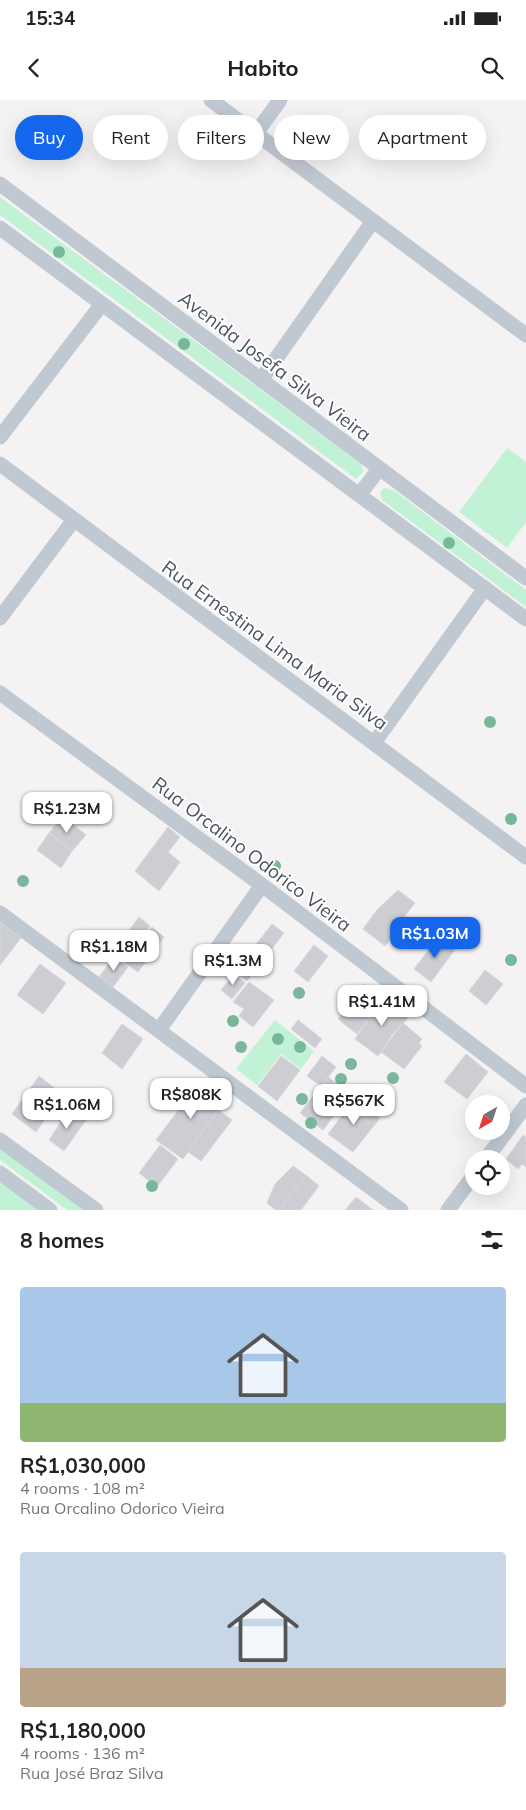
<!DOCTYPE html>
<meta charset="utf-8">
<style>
:root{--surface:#fff;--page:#f6f6f6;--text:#222;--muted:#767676;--accent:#1467ec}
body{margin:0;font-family:Mulish,sans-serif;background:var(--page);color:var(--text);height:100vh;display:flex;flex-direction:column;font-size:19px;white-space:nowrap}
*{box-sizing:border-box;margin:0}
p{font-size:16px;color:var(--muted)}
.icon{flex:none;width:28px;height:28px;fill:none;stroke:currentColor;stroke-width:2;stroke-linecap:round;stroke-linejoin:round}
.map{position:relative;height:1110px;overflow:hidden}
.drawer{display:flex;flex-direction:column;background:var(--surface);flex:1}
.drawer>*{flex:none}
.top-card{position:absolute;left:15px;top:15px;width:496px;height:45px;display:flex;gap:10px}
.needle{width:32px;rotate:219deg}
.tools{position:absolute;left:465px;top:995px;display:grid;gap:10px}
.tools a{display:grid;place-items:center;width:45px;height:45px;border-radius:50%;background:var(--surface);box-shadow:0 5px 20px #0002;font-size:25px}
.price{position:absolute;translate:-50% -42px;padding:0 11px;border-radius:10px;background:#fff;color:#222;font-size:16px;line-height:32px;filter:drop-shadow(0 1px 2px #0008)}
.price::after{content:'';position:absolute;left:50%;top:30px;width:15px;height:11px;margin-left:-8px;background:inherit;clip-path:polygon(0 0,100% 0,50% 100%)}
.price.on{background:var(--accent);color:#fff}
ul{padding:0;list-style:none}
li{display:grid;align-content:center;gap:10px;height:265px;padding:0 20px}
li span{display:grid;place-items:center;height:155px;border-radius:5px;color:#555}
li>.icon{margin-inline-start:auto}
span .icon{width:90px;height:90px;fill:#fffc;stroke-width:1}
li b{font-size:21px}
h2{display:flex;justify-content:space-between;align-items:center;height:60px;padding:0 20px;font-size:21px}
.pill{padding:0 18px;border-radius:22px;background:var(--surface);box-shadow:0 5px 20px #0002;font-size:18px;line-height:45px}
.pill.on{background:var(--accent);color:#fff}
.status{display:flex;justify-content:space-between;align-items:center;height:35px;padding:0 25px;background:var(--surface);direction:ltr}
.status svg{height:14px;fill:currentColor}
header{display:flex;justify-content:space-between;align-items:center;height:65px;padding:0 20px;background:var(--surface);font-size:22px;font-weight:700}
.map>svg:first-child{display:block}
.green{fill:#c1f2d6}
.building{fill:#ccced4;stroke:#d6d8dd}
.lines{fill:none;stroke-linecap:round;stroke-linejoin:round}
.minor{stroke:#c0c8d2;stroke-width:15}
.tree{fill:#79b79b}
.labels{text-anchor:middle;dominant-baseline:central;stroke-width:4;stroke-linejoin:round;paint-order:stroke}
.street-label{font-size:19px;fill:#495461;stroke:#fff}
</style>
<div class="status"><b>15:34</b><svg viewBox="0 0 49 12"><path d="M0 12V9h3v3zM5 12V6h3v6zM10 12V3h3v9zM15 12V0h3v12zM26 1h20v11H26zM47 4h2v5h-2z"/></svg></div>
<header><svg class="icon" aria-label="back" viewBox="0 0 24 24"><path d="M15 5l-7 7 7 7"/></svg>Habito<svg class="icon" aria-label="search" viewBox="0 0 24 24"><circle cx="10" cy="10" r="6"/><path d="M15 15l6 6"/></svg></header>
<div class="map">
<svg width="526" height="1110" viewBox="0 0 526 1110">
<rect width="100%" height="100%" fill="#f4f2f2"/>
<path class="green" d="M 0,97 L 361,364 L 364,371 L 356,379 L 0,115 Z
M 507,348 L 526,362 L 526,422 L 507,448 L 459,412 Z
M 384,388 L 395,391 L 526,490 L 526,507 L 382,400 L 380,393 Z
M 275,920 L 314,951 L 301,969 L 281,954 L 257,985 L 236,969 Z
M 0,1046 L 86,1110 L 67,1110 L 0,1060 Z
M 0,1081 L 39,1110 L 0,1110 Z"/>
<path class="building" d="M 63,716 L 86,735 L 72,751 L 49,733 Z
M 168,727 L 180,737 L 168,752 L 180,762 L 159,791 L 135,771 Z
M 49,733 L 72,751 L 61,768 L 37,750 Z
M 398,790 L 415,803 L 395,828 L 398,830 L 385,846 L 363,829 L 377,810 Z
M 139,817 L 150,826 L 123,861 L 112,853 Z
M 0,823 L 21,838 L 0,865 Z
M 272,824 L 284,833 L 247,881 L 235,871 Z
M 152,827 L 164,837 L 138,872 L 125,863 Z
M 440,835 L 456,848 L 431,882 L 414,869 Z
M 314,845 L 328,856 L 308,882 L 294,871 Z
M 114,857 L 128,867 L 113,887 L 99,877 Z
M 40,864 L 66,883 L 43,914 L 17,895 Z
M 485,870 L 503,884 L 486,905 L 469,891 Z
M 234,874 L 245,883 L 232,899 L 221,890 Z
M 249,882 L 274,900 L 253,927 L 239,916 L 244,909 L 233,902 Z
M 364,884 L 383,899 L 357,934 L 338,919 Z
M 387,900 L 410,916 L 392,935 L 378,956 L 355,939 L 368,920 Z
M 298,920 L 322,939 L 315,948 L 291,929 Z
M 403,923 L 422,939 L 419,943 L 422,946 L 404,969 L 381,952 Z
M 122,924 L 143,939 L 122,969 L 102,953 Z
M 466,954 L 488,972 L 467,999 L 444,982 Z
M 281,956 L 300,970 L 277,1001 L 258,986 Z
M 322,956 L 336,967 L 321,986 L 307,976 Z
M 39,976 L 58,991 L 53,998 L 57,1002 L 36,1032 L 12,1014 Z
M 328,977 L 350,994 L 323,1030 L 300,1013 Z
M 201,980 L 226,999 L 183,1059 L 156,1040 Z
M 355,999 L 380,1018 L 353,1052 L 328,1034 Z
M 72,1010 L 86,1020 L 64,1051 L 49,1040 L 60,1023 Z
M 218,1010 L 232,1020 L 201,1061 L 188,1052 Z
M 523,1035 L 526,1037 L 526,1067 L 522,1064 L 518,1069 L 506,1059 Z
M 160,1045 L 178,1059 L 157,1087 L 139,1073 Z
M 293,1066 L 307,1076 L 290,1095 L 280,1110 L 276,1110 L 267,1103 L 275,1084 Z
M 307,1076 L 319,1086 L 301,1110 L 280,1110 L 290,1095 Z
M 356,1097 L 373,1110 L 345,1110 Z"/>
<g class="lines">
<path class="minor" d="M 211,0 L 526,235
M 256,33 L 280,0
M 0,84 L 526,478
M 0,128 L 526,519
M 261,280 L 373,121
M 0,337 L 102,204
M 0,364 L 526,757
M 360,394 L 379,369
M 0,518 L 73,421
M 0,593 L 262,785 L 526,986
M 374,643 L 485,488
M 0,813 L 401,1110
M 159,930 L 262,785
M 0,1040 L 96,1110
M 486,1059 L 526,1005
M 0,1073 L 50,1110
M 448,1110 L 474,1075"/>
</g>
<g class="tree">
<circle cx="59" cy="152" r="6"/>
<circle cx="184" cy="244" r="6"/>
<circle cx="449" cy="443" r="6"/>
<circle cx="490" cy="622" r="6"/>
<circle cx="511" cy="719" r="6"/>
<circle cx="275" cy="766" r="6"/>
<circle cx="23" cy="781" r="6"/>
<circle cx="511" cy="860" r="6"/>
<circle cx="299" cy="893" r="6"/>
<circle cx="233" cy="921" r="6"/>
<circle cx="278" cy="939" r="6"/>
<circle cx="241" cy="947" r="6"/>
<circle cx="300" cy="947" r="6"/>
<circle cx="351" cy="964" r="6"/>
<circle cx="393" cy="978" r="6"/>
<circle cx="341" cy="979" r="6"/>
<circle cx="302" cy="999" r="6"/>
<circle cx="311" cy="1023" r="6"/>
<circle cx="152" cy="1086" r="6"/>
</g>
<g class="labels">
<g class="street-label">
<text transform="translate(275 266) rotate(37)">Avenida Josefa Silva Vieira</text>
<text transform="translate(275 545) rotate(36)">Rua Ernestina Lima Maria Silva</text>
<text transform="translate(252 754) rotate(37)">Rua Orcalino Odorico Vieira</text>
</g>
</g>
</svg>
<div class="tools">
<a><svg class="needle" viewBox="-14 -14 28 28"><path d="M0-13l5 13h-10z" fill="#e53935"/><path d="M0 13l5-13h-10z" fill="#767676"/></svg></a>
<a><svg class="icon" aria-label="locate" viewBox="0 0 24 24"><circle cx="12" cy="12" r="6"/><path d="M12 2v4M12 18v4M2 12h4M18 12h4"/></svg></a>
</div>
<b class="price" style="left:67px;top:734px">R$1.23M</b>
<b class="price on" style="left:435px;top:859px">R$1.03M</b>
<b class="price" style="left:114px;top:872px">R$1.18M</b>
<b class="price" style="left:233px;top:886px">R$1.3M</b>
<b class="price" style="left:382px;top:927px">R$1.41M</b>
<b class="price" style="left:191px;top:1020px">R$808K</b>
<b class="price" style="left:354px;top:1026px">R$567K</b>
<b class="price" style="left:67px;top:1030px">R$1.06M</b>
<div class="top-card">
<a class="pill on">Buy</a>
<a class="pill">Rent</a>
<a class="pill">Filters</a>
<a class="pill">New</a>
<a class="pill">Apartment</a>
</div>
</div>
<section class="drawer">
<h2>8 homes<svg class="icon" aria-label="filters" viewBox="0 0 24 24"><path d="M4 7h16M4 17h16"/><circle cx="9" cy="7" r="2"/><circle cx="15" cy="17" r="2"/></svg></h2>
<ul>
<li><span style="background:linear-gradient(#a9c7e8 75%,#8fb573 0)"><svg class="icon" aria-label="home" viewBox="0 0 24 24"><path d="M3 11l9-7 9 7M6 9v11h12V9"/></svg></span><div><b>R$1,030,000</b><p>4 rooms · 108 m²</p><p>Rua Orcalino Odorico Vieira</p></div></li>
<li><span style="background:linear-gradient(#c9d6e8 75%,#b9a48a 0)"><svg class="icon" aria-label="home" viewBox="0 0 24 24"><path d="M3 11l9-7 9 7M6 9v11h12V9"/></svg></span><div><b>R$1,180,000</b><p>4 rooms · 136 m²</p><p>Rua José Braz Silva</p></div></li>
</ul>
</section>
